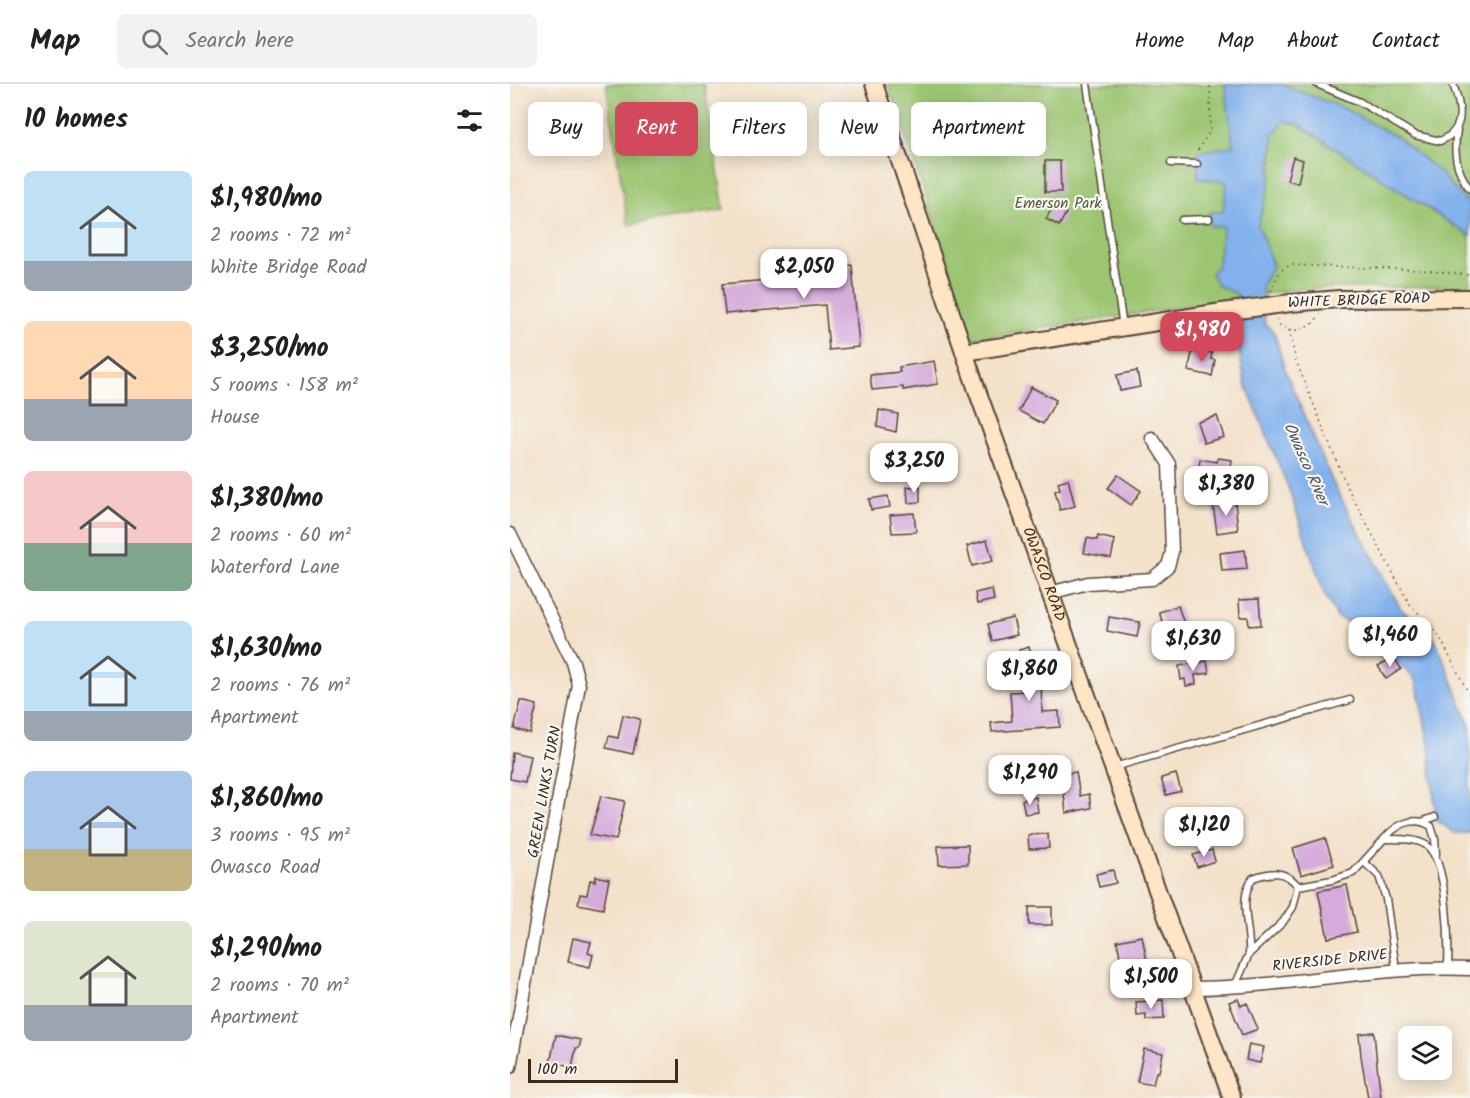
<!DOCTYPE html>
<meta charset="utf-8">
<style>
:root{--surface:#fff;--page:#f2f2f2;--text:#202124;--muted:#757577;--line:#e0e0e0;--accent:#d1495b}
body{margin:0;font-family:Kalam,sans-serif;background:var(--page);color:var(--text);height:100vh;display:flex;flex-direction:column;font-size:22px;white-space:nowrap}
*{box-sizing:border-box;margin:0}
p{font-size:20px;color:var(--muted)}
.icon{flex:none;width:33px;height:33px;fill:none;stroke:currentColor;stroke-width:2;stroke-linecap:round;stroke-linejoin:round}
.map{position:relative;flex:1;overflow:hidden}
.sheet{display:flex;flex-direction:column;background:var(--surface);width:510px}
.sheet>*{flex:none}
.top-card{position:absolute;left:18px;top:18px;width:570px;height:54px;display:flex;gap:12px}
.buttons{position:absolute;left:888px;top:942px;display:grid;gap:12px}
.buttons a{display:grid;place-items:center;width:54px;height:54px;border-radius:9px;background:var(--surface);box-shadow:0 3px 15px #0003;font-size:30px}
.scale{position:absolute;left:18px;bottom:15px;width:150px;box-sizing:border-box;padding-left:6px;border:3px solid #3b2a1e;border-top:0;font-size:16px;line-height:21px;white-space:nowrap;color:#3b2a1e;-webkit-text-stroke:4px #f6f6f2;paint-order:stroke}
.price{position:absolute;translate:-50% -51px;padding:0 14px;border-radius:12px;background:#fff;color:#222;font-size:20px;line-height:39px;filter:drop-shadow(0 2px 3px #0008)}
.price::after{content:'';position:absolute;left:50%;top:36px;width:18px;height:14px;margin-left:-9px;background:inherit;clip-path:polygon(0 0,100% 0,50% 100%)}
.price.active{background:var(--accent);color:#fff}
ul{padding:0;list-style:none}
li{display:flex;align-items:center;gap:18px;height:150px;padding:0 24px}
li span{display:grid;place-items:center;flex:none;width:168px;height:120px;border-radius:9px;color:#555}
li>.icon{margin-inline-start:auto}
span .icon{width:72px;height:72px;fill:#fffc;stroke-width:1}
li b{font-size:26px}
h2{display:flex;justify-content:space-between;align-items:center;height:72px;padding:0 24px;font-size:26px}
.pill{padding:0 21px;border-radius:9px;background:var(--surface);box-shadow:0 3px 15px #0003;font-size:21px;line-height:54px}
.pill.active{background:var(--accent);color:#fff}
header{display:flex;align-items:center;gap:36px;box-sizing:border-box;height:84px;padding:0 30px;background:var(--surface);border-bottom:2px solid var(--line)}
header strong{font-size:28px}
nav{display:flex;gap:33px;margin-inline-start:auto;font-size:21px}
.search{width:420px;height:54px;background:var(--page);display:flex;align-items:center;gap:15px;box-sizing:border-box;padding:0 21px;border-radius:9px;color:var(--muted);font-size:22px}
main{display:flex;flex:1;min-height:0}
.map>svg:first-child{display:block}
.green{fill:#9cc571;stroke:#6c7848;stroke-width:1.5}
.water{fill:#82b1ec;stroke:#5e6e85;stroke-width:1.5}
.building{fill:#d6abdb}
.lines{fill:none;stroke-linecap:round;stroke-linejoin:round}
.service-casing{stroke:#574538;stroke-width:9}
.minor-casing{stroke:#574538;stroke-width:15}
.secondary-casing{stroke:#574538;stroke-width:20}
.path{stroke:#574538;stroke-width:1.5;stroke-dasharray:1.5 4.5;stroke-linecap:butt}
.service{stroke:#fff;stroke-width:6}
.minor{stroke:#fff;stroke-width:12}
.secondary{stroke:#fde5c5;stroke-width:16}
.secondary-bridge-casing{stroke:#574538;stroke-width:20;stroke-linecap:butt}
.secondary-bridge{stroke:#fde5c5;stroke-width:16}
.labels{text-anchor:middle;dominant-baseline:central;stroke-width:4.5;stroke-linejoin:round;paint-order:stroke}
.park-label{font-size:15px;fill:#585837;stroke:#f6f6f2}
.street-label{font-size:15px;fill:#3b2a1e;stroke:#f6f6f2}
.water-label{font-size:16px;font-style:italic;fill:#50525c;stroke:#f6f6f2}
</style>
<header>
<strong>Map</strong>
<div class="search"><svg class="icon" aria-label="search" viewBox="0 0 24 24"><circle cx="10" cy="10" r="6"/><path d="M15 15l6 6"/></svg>Search here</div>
<nav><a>Home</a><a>Map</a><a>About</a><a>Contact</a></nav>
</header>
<main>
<section class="sheet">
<h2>10 homes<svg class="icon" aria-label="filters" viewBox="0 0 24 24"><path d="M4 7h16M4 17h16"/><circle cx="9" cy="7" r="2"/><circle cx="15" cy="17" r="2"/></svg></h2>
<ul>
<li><span style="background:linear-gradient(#bfe0f5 75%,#9aa5b1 0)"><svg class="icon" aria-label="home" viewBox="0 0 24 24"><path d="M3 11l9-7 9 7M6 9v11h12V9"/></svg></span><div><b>$1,980/mo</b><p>2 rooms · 72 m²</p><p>White Bridge Road</p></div></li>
<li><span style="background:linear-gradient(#ffd9b3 65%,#9aa5b1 0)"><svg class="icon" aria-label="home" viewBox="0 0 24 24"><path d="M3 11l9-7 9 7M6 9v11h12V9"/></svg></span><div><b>$3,250/mo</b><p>5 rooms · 158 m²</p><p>House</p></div></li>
<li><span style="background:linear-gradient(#f6c9c9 60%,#7fa58c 0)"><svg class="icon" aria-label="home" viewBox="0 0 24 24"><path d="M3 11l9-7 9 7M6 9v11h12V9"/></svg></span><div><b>$1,380/mo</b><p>2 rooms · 60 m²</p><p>Waterford Lane</p></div></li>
<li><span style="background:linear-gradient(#bfe0f5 75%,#9aa5b1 0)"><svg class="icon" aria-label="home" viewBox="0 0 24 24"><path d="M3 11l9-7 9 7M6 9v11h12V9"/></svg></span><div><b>$1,630/mo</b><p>2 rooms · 76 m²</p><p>Apartment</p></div></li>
<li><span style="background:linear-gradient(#a9c7e8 65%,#c2b280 0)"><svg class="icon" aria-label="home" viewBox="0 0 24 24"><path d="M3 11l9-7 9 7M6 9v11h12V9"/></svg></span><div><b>$1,860/mo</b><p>3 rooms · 95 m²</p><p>Owasco Road</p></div></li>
<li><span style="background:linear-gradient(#dfe7d0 70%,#9aa5b1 0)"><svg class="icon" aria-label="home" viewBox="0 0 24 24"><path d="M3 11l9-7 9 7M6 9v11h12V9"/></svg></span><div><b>$1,290/mo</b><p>2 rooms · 70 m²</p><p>Apartment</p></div></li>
</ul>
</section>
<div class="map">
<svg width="960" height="1014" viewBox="0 0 960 1014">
<rect width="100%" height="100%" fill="#f6f6f2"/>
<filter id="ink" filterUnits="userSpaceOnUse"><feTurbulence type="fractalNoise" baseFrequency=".0167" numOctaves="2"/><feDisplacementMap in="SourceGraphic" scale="12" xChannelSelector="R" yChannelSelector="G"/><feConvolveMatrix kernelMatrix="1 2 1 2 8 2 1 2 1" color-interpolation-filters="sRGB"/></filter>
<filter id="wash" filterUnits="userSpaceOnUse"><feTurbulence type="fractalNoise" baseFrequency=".008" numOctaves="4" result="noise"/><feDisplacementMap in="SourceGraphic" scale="24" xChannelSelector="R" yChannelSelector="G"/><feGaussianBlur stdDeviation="1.35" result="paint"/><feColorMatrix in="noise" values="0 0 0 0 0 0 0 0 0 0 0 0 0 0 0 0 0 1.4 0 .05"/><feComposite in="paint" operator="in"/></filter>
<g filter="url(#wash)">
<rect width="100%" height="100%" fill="#f3e1c9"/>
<path class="green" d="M 96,0 L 194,0 L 214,126 L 118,141 Z
M 378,0 L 960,0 L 960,202 L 787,205 L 463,255 Z"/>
<path class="water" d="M 715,0 L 770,0 L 831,23 L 887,53 L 928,87 L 960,121 L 960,152 L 788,40 L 774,37 L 764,49 L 760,99 L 748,141 L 763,182 L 752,201 L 755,240 L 764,248 L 775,286 L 824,401 L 891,525 L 925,555 L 940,591 L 960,642 L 960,749 L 945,749 L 926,736 L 919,660 L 906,596 L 847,539 L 840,539 L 827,533 L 814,509 L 778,403 L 735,299 L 726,252 L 733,238 L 727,210 L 707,201 L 701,188 L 707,184 L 713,143 L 700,142 L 700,128 L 713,128 L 717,98 L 688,94 L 688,68 L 723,62 Z"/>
<g id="blocks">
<path class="building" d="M 783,73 L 793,76 L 788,99 L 777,96 Z
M 535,77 L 550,77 L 551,108 L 535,108 Z
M 543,122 L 556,129 L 549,142 L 536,135 Z
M 342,181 L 349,263 L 319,266 L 315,221 L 215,230 L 212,200 L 313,191 L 313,184 Z
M 683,265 L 702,269 L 701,275 L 705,276 L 702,292 L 678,287 Z
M 424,277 L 428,300 L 393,306 L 393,303 L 362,306 L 360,291 L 390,288 L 389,283 Z
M 627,287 L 630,303 L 610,307 L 607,291 Z
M 521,303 L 546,316 L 533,340 L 509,327 Z
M 369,326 L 388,330 L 386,348 L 367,343 Z
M 707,332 L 714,353 L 694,359 L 687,338 Z
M 708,374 L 722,376 L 718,404 L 703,402 L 705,392 L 688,390 L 690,375 L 707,378 Z
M 608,391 L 631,407 L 621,421 L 598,404 Z
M 558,395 L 565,422 L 550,426 L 545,407 L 550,405 L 548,398 Z
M 410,402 L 410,418 L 398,419 L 397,403 Z
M 378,412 L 380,423 L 361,426 L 359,415 Z
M 725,418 L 728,446 L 707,449 L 703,420 Z
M 404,429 L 406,448 L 382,449 L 380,431 Z
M 588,452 L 605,456 L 601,474 L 574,469 L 577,454 L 587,456 Z
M 477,456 L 483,477 L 462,482 L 457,462 Z
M 735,466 L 737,485 L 712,487 L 710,469 Z
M 482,505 L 484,516 L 467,520 L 465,509 Z
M 749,515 L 751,541 L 739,542 L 738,533 L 730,533 L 729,516 Z
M 668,522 L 676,545 L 657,551 L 649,528 Z
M 599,533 L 630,538 L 627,553 L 597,547 Z
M 503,534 L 507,551 L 482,557 L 478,540 Z
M 519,563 L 525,585 L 532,583 L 535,596 L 531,597 L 532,628 L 549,627 L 550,643 L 482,648 L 481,639 L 502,637 L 500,608 L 520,607 L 513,580 L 508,582 L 506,573 L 510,572 L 509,566 Z
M 884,573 L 891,585 L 876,595 L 868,582 Z
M 697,577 L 699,589 L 685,591 L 686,600 L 676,602 L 675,595 L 671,596 L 669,582 Z
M 11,617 L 27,621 L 20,649 L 4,645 Z
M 113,631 L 130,635 L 123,670 L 96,664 L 99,652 L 108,654 Z
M 2,668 L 20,672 L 15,698 L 0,695 Z
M 566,688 L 570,712 L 579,710 L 581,724 L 556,729 L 552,690 Z
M 666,690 L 671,707 L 656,711 L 651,694 Z
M 91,712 L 115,717 L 106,756 L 80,751 Z
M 526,713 L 528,728 L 515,730 L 512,716 Z
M 692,724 L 696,739 L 667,747 L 663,731 Z
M 538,750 L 539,764 L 519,765 L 518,751 Z
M 815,754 L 824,781 L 791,791 L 783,764 Z
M 458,761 L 458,780 L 429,781 L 428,762 Z
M 702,766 L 705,777 L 687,783 L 683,771 Z
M 603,786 L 606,799 L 589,803 L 586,790 Z
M 86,792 L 99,795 L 93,825 L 68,820 L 70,810 L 77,811 L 80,796 L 85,797 Z
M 837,801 L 847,848 L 818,854 L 808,807 Z
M 519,823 L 542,823 L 542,841 L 519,841 Z
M 632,852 L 637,877 L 612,883 L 607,857 Z
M 63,854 L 81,858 L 78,869 L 83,871 L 80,883 L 58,878 Z
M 728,915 L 731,922 L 737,919 L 748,945 L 732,951 L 719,918 Z
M 653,916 L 654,935 L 636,936 L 636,931 L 627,932 L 626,918 Z
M 864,948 L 867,981 L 871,1014 L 858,1014 L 851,972 L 849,950 Z
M 46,951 L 71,956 L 69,964 L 66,964 L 62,983 L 40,979 Z
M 739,960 L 754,963 L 750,979 L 736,976 Z
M 634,965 L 653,969 L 649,988 L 646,988 L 643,1001 L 627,998 Z"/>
</g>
</g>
<g filter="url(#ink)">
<use href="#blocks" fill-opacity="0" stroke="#574538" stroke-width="1.5"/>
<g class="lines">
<defs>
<path id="service" d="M 577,0 L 613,243
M 807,0 L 850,18 L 905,51 L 930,57 C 957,46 951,22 943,0
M 947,46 C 943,69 946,87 960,105
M 661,79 L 687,80
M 672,136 L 699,135
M 604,683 L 840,616
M 914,737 L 925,733
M 874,755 C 886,741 903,731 921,742 L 925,755 L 926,770
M 855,779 L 869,792 L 876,815 L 886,885
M 739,870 C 741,844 727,816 743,794 C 762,787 775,786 788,802
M 725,902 L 739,870 L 773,838 L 783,823 L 788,802 L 822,796 L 843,789 L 874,755 C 887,755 905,754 916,761 C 938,776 939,858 938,884"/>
<path id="minor" d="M 0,450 L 63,578 L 69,601 L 0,983
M 540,509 L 578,499 L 642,495 L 658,482 L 662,468 L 659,380 L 642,354
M 682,904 C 775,904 867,881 960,885"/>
<g id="secondary">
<path id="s1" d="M 364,0 L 467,306 L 722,1014"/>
<path d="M 781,219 L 829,215 L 960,214"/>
<path d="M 454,268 L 712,228"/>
</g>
</defs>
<use href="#service" class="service-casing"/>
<use href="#minor" class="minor-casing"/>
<use href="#secondary" class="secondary-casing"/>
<path class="path" d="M 688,66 L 700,47 L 700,0
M 761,207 L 770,187 L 780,181 L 912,186 L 960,191
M 767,235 L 770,242 L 784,247 L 804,239 L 810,230
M 779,246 L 786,277 L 837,403 L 899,519 L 928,550 L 960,612"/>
<use href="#service" class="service"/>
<use href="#minor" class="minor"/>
<use href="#secondary" class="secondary"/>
<defs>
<path id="secondary-bridge" d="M 712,228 L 781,219"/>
</defs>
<use href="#secondary-bridge" class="secondary-bridge-casing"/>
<use href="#secondary-bridge" class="secondary-bridge"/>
</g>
</g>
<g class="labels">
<g class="park-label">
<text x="548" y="120">Emerson Park</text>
</g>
<g class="street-label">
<text transform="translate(849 217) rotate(-2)">WHITE BRIDGE ROAD</text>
<text stroke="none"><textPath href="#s1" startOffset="519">OWASCO ROAD</textPath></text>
<text transform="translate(35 708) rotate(-80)">GREEN LINKS TURN</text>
<text transform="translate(820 877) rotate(-6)">RIVERSIDE DRIVE</text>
</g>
<g class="water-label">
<text transform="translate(796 380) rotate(66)">Owasco River</text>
</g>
</g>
</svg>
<div class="buttons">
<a><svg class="icon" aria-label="layers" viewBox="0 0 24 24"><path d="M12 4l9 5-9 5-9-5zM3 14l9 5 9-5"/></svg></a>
</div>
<div class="scale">100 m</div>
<b class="price" style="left:294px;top:216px">$2,050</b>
<b class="price active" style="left:692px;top:279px">$1,980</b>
<b class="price" style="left:404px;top:410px">$3,250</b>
<b class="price" style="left:716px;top:433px">$1,380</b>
<b class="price" style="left:880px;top:584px">$1,460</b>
<b class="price" style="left:683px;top:588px">$1,630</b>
<b class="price" style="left:519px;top:618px">$1,860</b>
<b class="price" style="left:520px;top:722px">$1,290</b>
<b class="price" style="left:694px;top:774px">$1,120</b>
<b class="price" style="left:641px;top:926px">$1,500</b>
<div class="top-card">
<a class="pill">Buy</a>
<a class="pill active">Rent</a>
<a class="pill">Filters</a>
<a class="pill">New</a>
<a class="pill">Apartment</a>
</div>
</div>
</main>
